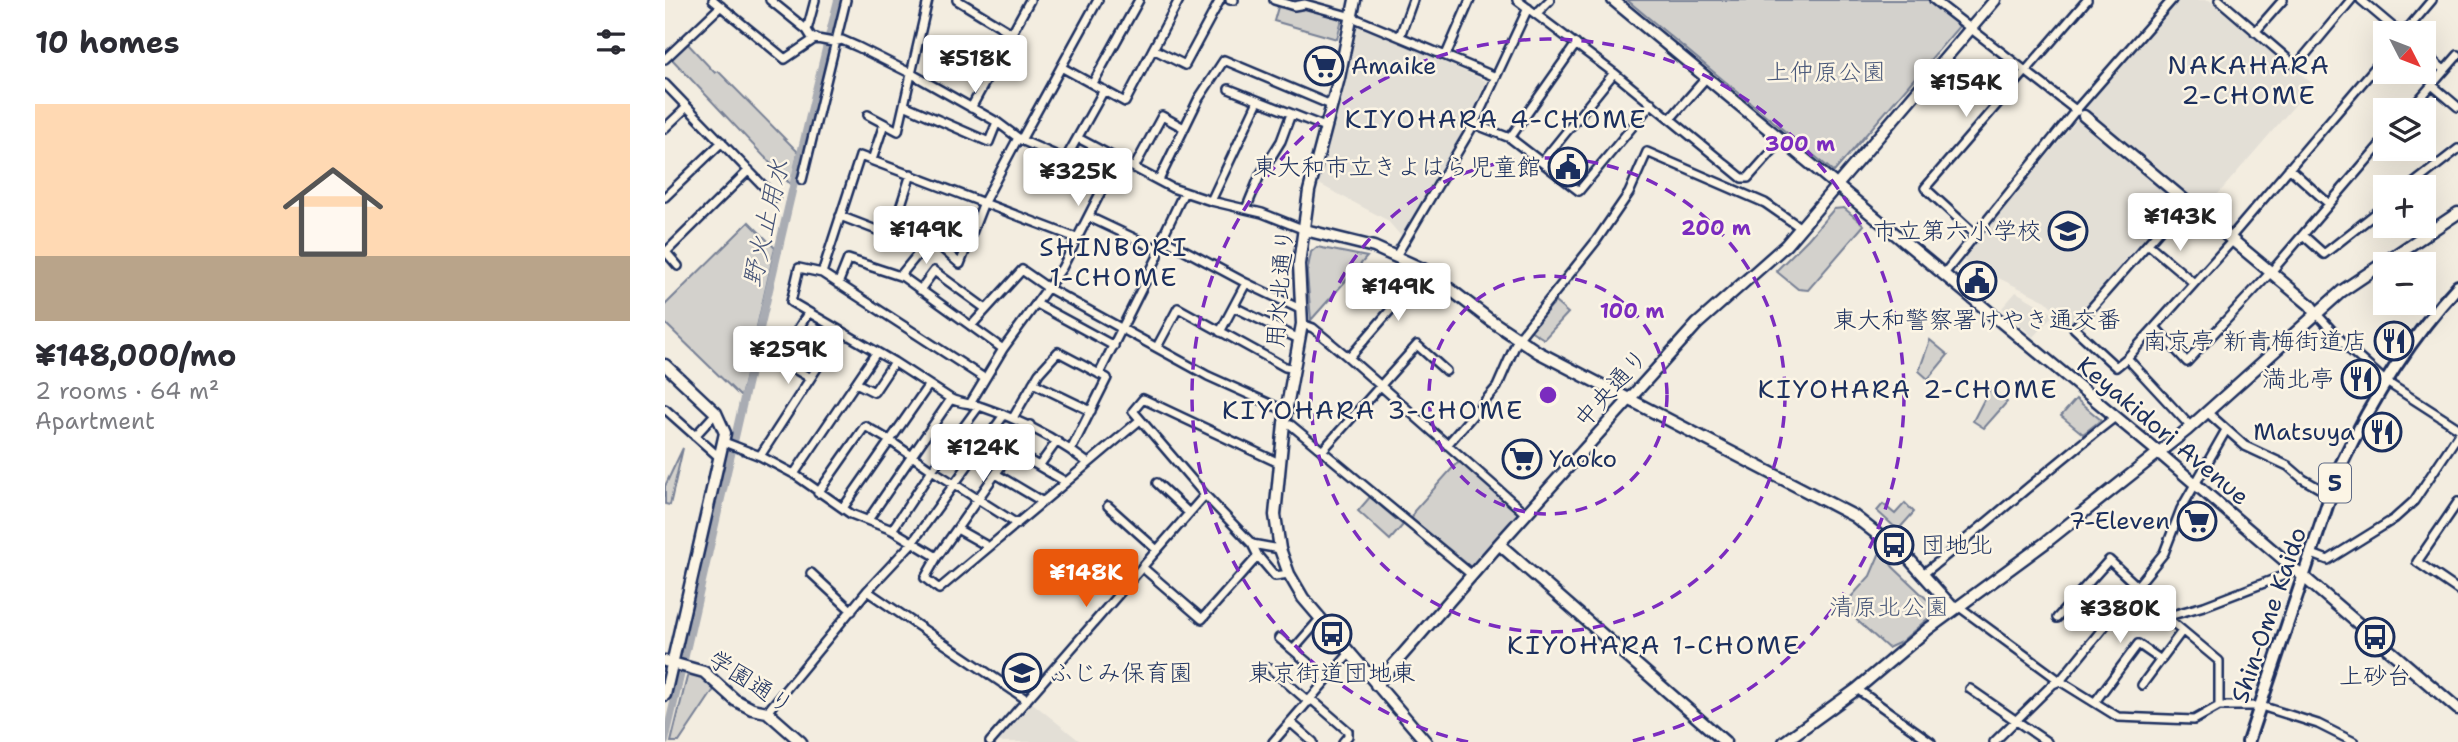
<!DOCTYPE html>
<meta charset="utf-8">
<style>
:root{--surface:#fff;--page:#f7f7f7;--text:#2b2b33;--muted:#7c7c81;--line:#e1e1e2;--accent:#ea580c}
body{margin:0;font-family:"Shantell Sans","Klee One",sans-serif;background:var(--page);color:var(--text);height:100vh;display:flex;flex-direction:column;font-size:26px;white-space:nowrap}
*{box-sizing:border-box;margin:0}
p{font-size:23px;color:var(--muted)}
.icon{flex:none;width:38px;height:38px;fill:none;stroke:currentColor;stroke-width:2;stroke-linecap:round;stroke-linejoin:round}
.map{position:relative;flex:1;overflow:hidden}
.details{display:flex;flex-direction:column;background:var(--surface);width:665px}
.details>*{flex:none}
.needle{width:46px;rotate:132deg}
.buttons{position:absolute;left:1708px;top:21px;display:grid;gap:14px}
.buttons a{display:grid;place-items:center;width:63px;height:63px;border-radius:0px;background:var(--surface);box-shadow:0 7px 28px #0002;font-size:35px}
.price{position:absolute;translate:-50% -60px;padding:0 16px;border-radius:7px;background:#fff;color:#222;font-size:23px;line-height:46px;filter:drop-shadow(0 2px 4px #0008)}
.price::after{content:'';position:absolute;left:50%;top:42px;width:21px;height:16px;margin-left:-10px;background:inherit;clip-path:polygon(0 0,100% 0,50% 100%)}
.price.active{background:var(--accent);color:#fff}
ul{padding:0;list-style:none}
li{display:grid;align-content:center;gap:14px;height:371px;padding:0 35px}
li+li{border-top:2px solid var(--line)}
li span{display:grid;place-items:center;height:217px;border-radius:0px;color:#555}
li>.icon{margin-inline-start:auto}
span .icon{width:126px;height:126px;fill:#fffc;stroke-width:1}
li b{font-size:30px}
h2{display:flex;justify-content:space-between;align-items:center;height:84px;padding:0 35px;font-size:30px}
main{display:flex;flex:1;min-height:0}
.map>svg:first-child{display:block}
.built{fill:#e3dfd6}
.green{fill:#d3d1cc;stroke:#778095;stroke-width:2}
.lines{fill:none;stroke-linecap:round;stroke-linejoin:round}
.canal{stroke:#a9acb3;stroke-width:8}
.street-casing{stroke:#1b2f5e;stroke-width:12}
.secondary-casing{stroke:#1b2f5e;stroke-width:15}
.primary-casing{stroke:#1b2f5e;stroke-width:16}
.street{stroke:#fcf5e5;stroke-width:7}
.secondary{stroke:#fcf5e5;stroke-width:10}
.primary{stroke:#fcf5e5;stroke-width:10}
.ring{fill:none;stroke:#7b2cbf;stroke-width:3.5;stroke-dasharray:12 9}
.labels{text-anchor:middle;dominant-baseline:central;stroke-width:5;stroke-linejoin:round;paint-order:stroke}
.shield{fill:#fcf5e5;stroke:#5e6a86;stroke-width:2}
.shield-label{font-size:23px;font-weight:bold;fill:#1b2f5e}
.poi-label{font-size:24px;fill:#1b2f5e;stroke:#fcf5e5;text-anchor:end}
.park-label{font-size:24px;fill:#49587a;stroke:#fcf5e5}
.street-label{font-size:24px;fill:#1b2f5e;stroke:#fcf5e5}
.neighbourhood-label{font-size:26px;letter-spacing:2px;fill:#1b2f5e;stroke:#fcf5e5}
.water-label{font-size:26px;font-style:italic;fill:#465478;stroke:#fcf5e5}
.centre{fill:#7b2cbf;stroke:#fcf5e5;stroke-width:3.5}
.ring-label{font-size:21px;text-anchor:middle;font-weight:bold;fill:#7b2cbf;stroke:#fcf5e5;stroke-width:5;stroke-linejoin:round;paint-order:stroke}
</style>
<main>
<section class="details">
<h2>10 homes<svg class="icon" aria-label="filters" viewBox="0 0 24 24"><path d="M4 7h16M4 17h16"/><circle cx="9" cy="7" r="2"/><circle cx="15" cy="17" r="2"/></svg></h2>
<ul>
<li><span style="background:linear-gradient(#ffd9b3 70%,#b9a48a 0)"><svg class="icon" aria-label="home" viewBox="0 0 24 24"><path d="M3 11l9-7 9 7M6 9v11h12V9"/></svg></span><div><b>¥148,000/mo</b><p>2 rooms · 64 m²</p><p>Apartment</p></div></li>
</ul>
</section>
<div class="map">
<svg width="1793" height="742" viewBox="0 0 1793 742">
<rect width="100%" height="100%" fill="#f3ede0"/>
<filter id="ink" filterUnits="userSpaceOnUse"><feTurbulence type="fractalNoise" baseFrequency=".0143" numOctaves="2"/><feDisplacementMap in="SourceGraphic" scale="14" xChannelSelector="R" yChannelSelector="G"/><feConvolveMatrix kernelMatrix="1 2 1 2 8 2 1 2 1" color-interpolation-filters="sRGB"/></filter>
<g filter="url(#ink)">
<path class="built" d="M 1512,0 L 1544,0 L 1648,84 L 1541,208 L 1419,109 Z
M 690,22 L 821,81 L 804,123 L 736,236 L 722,220 L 654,184 Z
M 1414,118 L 1511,203 L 1406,327 L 1381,301 L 1296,260 Z
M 1351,292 L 1389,314 L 1368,337 L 1337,308 Z
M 365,701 L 416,742 L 330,742 Z"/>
<path class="green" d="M 962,0 L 1264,0 L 1296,24 L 1169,172 Z
M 613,7 L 639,8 L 677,19 L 672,39 L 609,21 Z
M 20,44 L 23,44 L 50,73 L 53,71 L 133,152 L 127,186 L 5,57 Z
M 1179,208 L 1199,225 L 1143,290 L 1133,289 L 1111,271 L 1143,239 L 1169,209 Z
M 84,222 L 110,248 L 76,397 L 0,323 L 0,305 Z
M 652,247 L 702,257 L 646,320 L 642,273 L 646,252 Z
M 890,302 L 903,313 L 879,339 L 865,330 Z
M 1265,340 L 1283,355 L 1263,379 L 1254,371 Z
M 1325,388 L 1342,402 L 1319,428 L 1308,421 Z
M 1411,399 L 1436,420 L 1418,434 L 1396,416 Z
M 18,448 L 5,505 L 0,504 L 0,486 Z
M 796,462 L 855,514 L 807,568 L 747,519 L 749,511 L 791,464 Z
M 705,497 L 738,525 L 725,540 L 693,511 Z
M 1240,503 L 1249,512 L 1233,530 L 1212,511 L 1218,504 L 1230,514 Z
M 1216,550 L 1228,567 L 1269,606 L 1268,614 L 1236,642 L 1223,648 L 1177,607 L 1205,576 Z
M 23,673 L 36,677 L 50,688 L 14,742 L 6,742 Z"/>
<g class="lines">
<path class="canal" d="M 0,741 C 58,494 112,246 173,0"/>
<defs>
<path id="street" d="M 48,0 L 120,59 L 151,38
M 105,0 L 142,30 L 147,38 L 168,42 L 177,40 L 193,47 L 247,74 L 332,122 L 356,140 L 443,178
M 292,0 L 348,34
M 565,0 L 569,0
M 609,0 L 629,6 L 640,4 L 687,17 L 831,77
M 852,0 L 949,73 L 1077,178 L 1083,178 L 1116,141
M 1269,0 L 1412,111
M 1554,0 L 1631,66 L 1686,0
M 1696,0 L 1735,33
M 872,13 L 885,0
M 142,30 L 150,0
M 1590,32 L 1618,0
M 1739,33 L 1767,0
M 735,36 L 748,0
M 488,49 L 520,65 L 555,0
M 1759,53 L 1779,70
M 781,55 L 805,0
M 0,59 L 56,6
M 396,67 L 460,102 L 514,0
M 428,83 L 474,0
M 0,84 L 110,198
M 1767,85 L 1793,107
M 564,89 L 660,127
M 239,105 L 324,142 L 332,122
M 306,108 L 365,0
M 1745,110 L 1793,55
M 203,115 L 233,131 L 263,0
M 1006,118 L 1041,78
M 809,124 L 845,138 L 914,191 L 987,103
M 0,128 L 22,107
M 413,138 L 507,188 L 546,201 L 597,213 L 640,230
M 845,138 L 911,44
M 356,140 L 433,0
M 207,160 L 219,124
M 400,160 L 439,90
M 877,162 L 949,73
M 469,168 L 497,116 L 519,128
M 1624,168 L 1664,204
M 246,174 L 234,211 L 295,264 L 319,202 L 353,138
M 137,180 L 181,0
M 494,180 L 534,98 L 559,60 L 666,105
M 1744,187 L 1793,149
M 0,197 L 57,142
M 1521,200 L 1409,328 L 1451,367 L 1462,358 L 1568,240
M 546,201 L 593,101
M 581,209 L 595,175 L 616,141 L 626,114
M 175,216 L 227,236 L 234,211
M 424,217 L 492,249
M 1310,234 L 1260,188 L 1422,0
M 1638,235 L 1659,254 L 1720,206
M 497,238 L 581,283 L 637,310
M 1565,238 L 1720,56
M 414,239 L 195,156 L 157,273 L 134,268 L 126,302 L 229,362 L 286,399 C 296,404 307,403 317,407 C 356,420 391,438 423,463
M 1483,244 L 1529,283
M 0,251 L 13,266
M 1,252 L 84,170
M 731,256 L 809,124 L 863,8
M 157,273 L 319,378
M 1278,275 L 1411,110 L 1507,0
M 235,276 L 266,238
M 173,284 L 183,259 L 238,277 L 338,349
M 255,290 L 269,271 L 321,309
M 372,304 L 449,346
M 569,307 L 634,339
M 143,313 L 114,360 L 145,378
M 1651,313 L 1684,349 L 1720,381 L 1793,428
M 637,324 L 648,328 L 684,358 L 861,514
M 306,326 L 357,270 L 383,288 L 543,376 L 621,411
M 1490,327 L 1522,362 L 1606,272 L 1720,139
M 555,332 L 581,283
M 492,347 L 513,308 L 620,367 L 627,368
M 684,358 L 760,270
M 1462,358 L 1526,427
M 434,374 L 493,256 L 492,249 L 519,192
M 191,383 L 209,392 L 229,362
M 368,383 L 426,411
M 305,404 L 338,349 L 397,268 L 452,160
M 0,409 L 55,458
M 1543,413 L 1580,446 L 1623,466 L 1638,479 L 1666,495
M 348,418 L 374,373 L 393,352 L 442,378 L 406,450
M 619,423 L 626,425 L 807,575
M 30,436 L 51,413
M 59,442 L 95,456 L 129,474 L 186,514 L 227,530 L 272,557 L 260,578 L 274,589 L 475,420
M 782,445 L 832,387 L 853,339 L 931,241 L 964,193 L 982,152 L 1100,203 L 1136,228
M 348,451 L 401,482
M 657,451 L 752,345 L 781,371
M 95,456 L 176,331
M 614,463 L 478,399 L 468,411 L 540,495 L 587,544 L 593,556 L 610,576 L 624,574
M 374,466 L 392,441
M 129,474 L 211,353
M 331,474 L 378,502
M 492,483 L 524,513
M 153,493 L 200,426 L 224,440 L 267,470 L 352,524
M 1793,502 L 1752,562 L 1793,590
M 443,506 L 492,550
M 178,508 L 263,386
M 203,520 L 286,399
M 292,529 L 324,547
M 227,530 L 267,470 L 314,406
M 587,544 L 615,549
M 1647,554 L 1663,560 L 1729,519 L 1749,501 L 1793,435
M 272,557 L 365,425
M 477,567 L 537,619 L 593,556
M 146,573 L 187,611
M 1258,574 C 1323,523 1384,468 1449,418
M 1469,590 L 1554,661 L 1554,706
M 202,591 L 362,700
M 1293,606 L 1395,681 L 1453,717 L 1529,720 L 1554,706 L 1596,706 L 1653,724 L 1689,742
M 1500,617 L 1539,606 L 1633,570
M 1392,618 L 1444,560 L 1472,586
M 614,638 L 662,679
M 628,650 L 655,619
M 605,668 L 644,702
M 1477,685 L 1517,631
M 1192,689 L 1266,742
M 1305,689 L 1382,742
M 646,699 L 683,731 L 683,736 L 678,742
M 1430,702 L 1473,644 L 1496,660
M 102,712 L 202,591 L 247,543 L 339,415
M 625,722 L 648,742
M 325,742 L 540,495
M 608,742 L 684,654
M 1329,742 L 1388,684 L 1395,681 L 1499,553 L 1516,509 L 1561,430"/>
<path id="secondary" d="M 690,0 L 674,78 L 644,191 L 634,264 L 637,324 L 619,423 L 610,515 L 615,549 L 624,574 L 638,598 L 761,742
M 948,0 L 1493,452 L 1793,709
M 1419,116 L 1645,305 L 1651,313
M 640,230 L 709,247 L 760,270 L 825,320 L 873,352 L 1189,516 L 1244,559 L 1289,609
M 0,365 L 51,413 L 60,433 L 0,695
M 834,544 L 1060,742
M 0,661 L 39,672 L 70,700 L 87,709 L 102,712 L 136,742
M 711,685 L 834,544 L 1032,324 L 1121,245 L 1330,0
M 1119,742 L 1192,689 L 1263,629 L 1380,543 L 1522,430 L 1677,291 L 1793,213"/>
<path id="primary" d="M 1583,742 L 1675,467 C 1706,401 1743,340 1793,286"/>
</defs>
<use href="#street" class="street-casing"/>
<use href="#secondary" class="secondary-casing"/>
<use href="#primary" class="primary-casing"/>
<use href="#street" class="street"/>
<use href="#secondary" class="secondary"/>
<use href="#primary" class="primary"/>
</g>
</g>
<g class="ring">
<circle cx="883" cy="395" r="119"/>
<circle cx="883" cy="395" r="237"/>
<path d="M803 742A356 356 0 1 1 963 742"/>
</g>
<defs>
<symbol id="supermarket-ring" viewBox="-11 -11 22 22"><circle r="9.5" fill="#fcf5e5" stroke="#1b2f5e" stroke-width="1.5"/><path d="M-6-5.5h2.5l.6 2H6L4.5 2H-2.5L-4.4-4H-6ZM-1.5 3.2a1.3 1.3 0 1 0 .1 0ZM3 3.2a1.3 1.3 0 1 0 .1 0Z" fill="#1b2f5e"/></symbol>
<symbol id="civic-ring" viewBox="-11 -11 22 22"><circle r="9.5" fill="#fcf5e5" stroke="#1b2f5e" stroke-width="1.5"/><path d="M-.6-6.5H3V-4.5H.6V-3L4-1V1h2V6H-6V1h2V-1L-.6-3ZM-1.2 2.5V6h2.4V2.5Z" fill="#1b2f5e"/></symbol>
<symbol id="school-ring" viewBox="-11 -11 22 22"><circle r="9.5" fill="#fcf5e5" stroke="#1b2f5e" stroke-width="1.5"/><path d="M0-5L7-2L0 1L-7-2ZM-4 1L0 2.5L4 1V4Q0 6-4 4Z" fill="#1b2f5e"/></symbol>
<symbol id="restaurant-ring" viewBox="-11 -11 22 22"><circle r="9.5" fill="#fcf5e5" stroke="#1b2f5e" stroke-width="1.5"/><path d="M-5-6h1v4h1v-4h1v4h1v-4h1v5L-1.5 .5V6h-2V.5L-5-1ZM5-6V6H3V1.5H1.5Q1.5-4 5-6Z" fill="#1b2f5e"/></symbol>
<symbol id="bus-ring" viewBox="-11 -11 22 22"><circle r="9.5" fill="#fcf5e5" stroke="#1b2f5e" stroke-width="1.5"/><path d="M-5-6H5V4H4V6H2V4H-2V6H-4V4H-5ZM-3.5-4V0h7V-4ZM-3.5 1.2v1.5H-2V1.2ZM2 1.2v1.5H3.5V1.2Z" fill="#1b2f5e"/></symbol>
</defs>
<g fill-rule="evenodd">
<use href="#supermarket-ring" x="637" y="44" width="44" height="44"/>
<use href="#civic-ring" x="881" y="145" width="44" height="44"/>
<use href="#school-ring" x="1381" y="209" width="44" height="44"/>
<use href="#civic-ring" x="1290" y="259" width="44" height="44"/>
<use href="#restaurant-ring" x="1707" y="319" width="44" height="44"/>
<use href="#restaurant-ring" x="1674" y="357" width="44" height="44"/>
<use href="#restaurant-ring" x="1695" y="410" width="44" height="44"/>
<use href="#supermarket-ring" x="835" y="437" width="44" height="44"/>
<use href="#supermarket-ring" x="1510" y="499" width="44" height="44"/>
<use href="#bus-ring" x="1207" y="523" width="44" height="44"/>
<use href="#bus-ring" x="645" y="612" width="44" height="44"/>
<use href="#bus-ring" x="1688" y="615" width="44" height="44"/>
<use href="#school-ring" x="335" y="651" width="44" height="44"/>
</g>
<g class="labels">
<rect class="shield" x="1654" y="463.5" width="32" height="39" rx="5"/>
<g class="shield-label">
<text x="1670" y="483">5</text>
</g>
<g class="poi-label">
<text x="686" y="66" text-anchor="start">Amaike</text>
<text x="876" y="167">東大和市立きよはら児童館</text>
<text x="1376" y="231">市立第六小学校</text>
<text x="1312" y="320" text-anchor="middle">東大和警察署けやき通交番</text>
<text x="1702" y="341">南京亭 新青梅街道店</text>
<text x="1669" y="379">満北亭</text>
<text x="1690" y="432">Matsuya</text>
<text x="884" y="459" text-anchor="start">Yaoko</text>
<text x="1505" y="521">7-Eleven</text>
<text x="1256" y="545" text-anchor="start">団地北</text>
<text x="384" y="673" text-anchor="start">ふじみ保育園</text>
<text x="667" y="673" text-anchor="middle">東京街道団地東</text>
<text x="1710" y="676" text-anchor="middle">上砂台</text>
</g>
<g class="park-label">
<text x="1161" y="72">上仲原公園</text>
<text x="1224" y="607">清原北公園</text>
</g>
<g class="street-label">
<text transform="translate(615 288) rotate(-85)">用水北通り</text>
<text transform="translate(946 388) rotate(-48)">中央通り</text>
<text transform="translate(1498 431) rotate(40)">Keyakidori Avenue</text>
<text transform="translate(1604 615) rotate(-71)">Shin-Ome Kaido</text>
<text transform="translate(86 682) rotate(33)">学園通り</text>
</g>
<g class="neighbourhood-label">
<text x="1584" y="64">NAKAHARA<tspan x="1584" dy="30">2-CHOME</tspan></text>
<text x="831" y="118">KIYOHARA 4-CHOME</text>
<text x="449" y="246">SHINBORI<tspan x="449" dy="30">1-CHOME</tspan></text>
<text x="1243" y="388">KIYOHARA 2-CHOME</text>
<text x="708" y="409">KIYOHARA 3-CHOME</text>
<text x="989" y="644">KIYOHARA 1-CHOME</text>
</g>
<g class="water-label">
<text transform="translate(100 223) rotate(-77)">野火止用水</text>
</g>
</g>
<circle cx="883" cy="395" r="10" class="centre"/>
<g class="ring-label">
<text x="1135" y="151">300 m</text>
<text x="1051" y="235">200 m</text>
<text x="967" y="318">100 m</text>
</g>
</svg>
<div class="buttons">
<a><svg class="needle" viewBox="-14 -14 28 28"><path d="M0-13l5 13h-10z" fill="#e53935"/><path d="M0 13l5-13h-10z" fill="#7c7c81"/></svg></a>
<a><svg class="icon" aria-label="layers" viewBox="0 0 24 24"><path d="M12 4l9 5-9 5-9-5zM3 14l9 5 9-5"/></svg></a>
<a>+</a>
<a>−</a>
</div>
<b class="price" style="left:310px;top:95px">¥518K</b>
<b class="price" style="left:1301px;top:119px">¥154K</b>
<b class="price" style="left:413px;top:208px">¥325K</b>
<b class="price" style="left:1515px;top:253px">¥143K</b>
<b class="price" style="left:261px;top:266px">¥149K</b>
<b class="price" style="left:733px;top:323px">¥149K</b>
<b class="price" style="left:123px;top:386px">¥259K</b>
<b class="price" style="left:318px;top:484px">¥124K</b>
<b class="price active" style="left:421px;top:609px">¥148K</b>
<b class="price" style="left:1455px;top:645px">¥380K</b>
</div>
</main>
